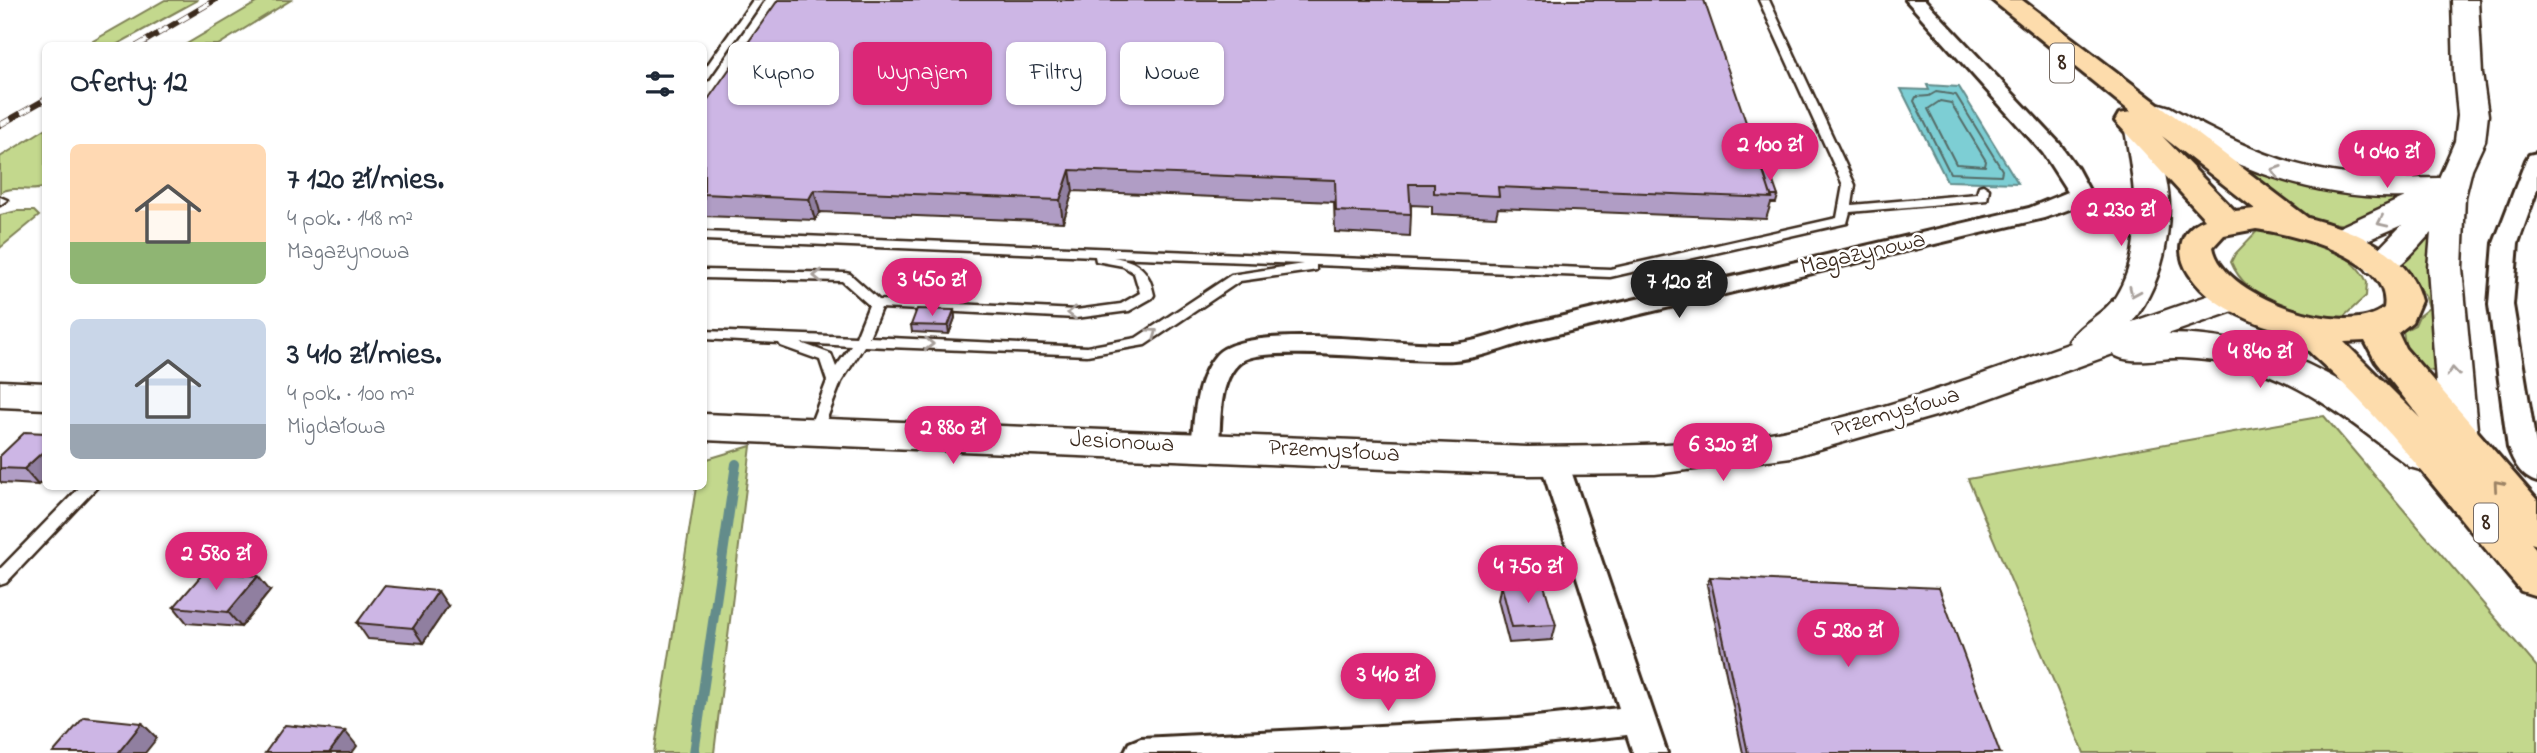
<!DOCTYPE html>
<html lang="pl">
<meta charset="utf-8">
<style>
:root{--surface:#fff;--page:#f6f6f7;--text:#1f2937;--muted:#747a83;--accent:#db2777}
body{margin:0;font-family:"Indie Flower",sans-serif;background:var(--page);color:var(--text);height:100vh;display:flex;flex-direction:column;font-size:26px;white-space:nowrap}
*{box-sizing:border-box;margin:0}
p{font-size:23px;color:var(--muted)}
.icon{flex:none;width:38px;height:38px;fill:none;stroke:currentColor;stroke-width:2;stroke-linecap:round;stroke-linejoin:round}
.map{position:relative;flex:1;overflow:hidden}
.panel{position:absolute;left:42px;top:42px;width:665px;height:448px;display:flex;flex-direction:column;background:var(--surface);border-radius:10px;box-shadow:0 2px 5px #0004}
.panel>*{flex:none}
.guide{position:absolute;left:728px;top:42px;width:665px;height:63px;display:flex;gap:14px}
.price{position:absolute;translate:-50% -60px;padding:0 16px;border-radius:24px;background:var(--accent);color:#fff;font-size:23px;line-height:46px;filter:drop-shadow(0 2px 4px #0008)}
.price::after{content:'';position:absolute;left:50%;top:42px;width:21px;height:16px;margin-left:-10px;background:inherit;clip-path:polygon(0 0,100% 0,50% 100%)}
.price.current{background:#222;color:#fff}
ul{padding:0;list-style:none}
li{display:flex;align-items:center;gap:21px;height:175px;padding:0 28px}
li span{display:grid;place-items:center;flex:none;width:196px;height:140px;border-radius:10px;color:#555}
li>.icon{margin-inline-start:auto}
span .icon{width:84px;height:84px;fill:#fffc;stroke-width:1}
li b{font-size:30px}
h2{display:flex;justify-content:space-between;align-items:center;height:84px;padding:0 28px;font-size:30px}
.pill{padding:0 24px;border-radius:10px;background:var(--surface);box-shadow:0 2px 5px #0004;font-size:24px;line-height:63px}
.pill.current{background:var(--accent);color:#fff}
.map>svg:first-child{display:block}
.green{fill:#c3d88d;stroke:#7f8156;stroke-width:2}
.water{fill:#7dced4;stroke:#638c8b;stroke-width:2}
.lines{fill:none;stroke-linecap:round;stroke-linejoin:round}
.shore{stroke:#556c67;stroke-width:2}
.stream{stroke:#638c8b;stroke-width:10}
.lane-casing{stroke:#3b2a1e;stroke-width:5}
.street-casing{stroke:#3b2a1e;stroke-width:6}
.secondary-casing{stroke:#3b2a1e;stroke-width:5}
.highway-casing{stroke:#3b2a1e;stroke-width:6}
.lane{fill:#fff;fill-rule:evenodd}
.street{fill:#fff;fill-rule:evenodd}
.secondary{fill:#fff;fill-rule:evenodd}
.highway{fill:#fddcac;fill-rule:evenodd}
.rail-casing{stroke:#3b2a1e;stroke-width:6}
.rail{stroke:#fff;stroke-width:4.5;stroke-dasharray:12;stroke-linecap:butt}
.wall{fill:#b09dc5;stroke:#3b2a1e;stroke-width:2}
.shaded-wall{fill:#907fa0;stroke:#3b2a1e;stroke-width:2}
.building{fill:#cdb6e5;stroke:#3b2a1e;stroke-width:2}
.oneway{stroke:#a79f9a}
.oneway2{stroke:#9c8365}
.labels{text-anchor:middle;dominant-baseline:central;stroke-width:5;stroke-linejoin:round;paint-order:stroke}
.shield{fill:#fff;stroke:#766a62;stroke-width:2}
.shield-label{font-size:23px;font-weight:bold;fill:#3b2a1e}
.street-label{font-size:24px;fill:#3b2a1e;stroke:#fff}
</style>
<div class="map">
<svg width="2537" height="753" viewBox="0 0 2537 753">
<rect width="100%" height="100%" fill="#fff"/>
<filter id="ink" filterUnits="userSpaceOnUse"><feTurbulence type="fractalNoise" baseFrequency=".0143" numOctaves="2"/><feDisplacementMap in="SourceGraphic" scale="14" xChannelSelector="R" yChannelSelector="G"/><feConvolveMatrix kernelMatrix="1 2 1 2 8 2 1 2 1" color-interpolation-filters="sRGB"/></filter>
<g filter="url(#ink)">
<path class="green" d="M 165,0 L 198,0 L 116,45 L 86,45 Z
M 261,0 L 291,0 L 218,45 L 185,45 Z
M 45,129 L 45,187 C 31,194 12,184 0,193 L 0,157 Z
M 2224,157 L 2417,194 C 2402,201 2365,223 2352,224 C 2302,228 2259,184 2224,157 Z
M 17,211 L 34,211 L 39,216 L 0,248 L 0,215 Z
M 2438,226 L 2440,373 L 2417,367 L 2405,344 L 2403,331 L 2415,325 L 2419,316 L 2429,308 L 2426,298 L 2401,261 Z
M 2258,230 C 2296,232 2349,245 2367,282 L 2366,296 L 2342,318 C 2303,319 2247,301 2231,262 L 2235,254 Z
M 2324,416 L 2537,667 L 2537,753 L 2084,753 L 1968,479 Z
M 751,446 L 714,753 L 654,753 L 696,487 L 704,486 L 704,460 Z"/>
<path class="water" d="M 1927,85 L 1959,87 L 2018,183 L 1947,181 L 1901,89 L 1929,90 Z"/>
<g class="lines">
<path class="shore" d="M 1936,92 L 1956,95 L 2002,170 L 2001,175 L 1950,173 L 1914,101 L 1916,97 L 1929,96 Z
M 1940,101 L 1951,103 L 1986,161 L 1985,166 L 1956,164 L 1928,109 Z"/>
<path class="stream" d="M 694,753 L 736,464"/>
<defs>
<path id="lane" d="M 753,0 L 763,0 L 708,79 L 704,80 L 704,70 Z
M 1759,0 L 1769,0 L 1855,185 L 1852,205 L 1977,194 L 1979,186 L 1983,185 L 1989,189 L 1987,200 L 1850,212 L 1847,223 L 1610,277 L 1316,265 L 1316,270 L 1311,271 L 1240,281 L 1145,345 L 1087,355 L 864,346 L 841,382 L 822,431 L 815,436 L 808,431 L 827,381 L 820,360 L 781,346 L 779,343 L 704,339 L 704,331 L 856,337 L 869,305 L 842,281 L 704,278 L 704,270 L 845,273 L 850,274 L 879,300 L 1076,310 L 1121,304 L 1140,293 L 1134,273 L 1123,266 L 1096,261 L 1095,256 L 704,240 L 704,232 L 1610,269 L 1837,218 L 1843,185 ZM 1113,257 L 1303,264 L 1231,275 L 1136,338 L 1087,347 L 869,337 L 881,308 L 1076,318 L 1129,311 L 1152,298 L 1154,295 C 1149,269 1138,261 1113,257 ZM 801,343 L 851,346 L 836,367 L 831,354 Z
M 0,197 L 7,200 L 0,205 Z
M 81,486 L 98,486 L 6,583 L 0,585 L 0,569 Z"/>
<path id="street" d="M 1906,0 L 1925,0 L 2059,143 L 2077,168 L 2091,194 C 2081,208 2060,212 2044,218 L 1532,340 C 1506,347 1481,358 1454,360 C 1415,363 1266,344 1242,361 C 1218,378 1221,420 1219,446 L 1215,453 L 1205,456 L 1195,453 L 1191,446 C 1195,415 1195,380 1216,355 C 1246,321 1404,346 1452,344 C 1478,342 1504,331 1529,324 L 2029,208 L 2068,192 L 2043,153 Z
M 2537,153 L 2537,190 L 2518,243 L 2513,305 L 2537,451 L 2537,482 C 2521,477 2514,463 2508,448 L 2489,305 L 2494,243 L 2526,160 L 2529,155 Z
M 1554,452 L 1564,455 L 1568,462 L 1667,753 L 1633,753 L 1627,735 L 1517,747 L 1415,753 L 1124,753 L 1129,743 L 1141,738 L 1517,719 L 1619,708 L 1540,462 L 1544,455 Z"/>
<path id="secondary" d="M 2452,0 L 2478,0 L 2482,74 L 2488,115 L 2485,141 L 2472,169 L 2465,197 L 2462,268 L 2478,440 L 2473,450 L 2459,454 L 2445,450 L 2440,440 L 2428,268 L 2431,233 C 2413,251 2396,279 2368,272 L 2363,265 L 2402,225 L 2351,247 L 2339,250 L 2327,247 L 2323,240 L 2327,233 L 2405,197 C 2311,200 2229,166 2150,119 L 2145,113 L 2150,107 L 2160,104 L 2170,107 C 2269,163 2324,181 2439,178 L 2455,141 L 2458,115 L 2454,74 Z
M 2140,121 L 2150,124 L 2155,130 C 2159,154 2169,181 2169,205 C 2169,248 2158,289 2132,322 L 2224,290 L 2236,287 L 2248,290 L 2253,298 L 2248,306 L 2168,334 C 2285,335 2348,383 2438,447 L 2444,457 L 2438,467 L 2424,471 L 2410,467 C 2357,427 2306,382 2240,366 C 2221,361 2201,359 2181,358 C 2161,357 2129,366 2113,354 L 1960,409 L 1791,457 L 1655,474 L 1527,475 L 704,440 L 704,414 L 1527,447 C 1615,446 1705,447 1792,429 C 1887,410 1979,375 2071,343 L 2069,341 C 2081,322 2104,315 2116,296 C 2146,248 2134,182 2125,130 L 2130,124 Z
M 0,381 L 46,383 L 46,409 L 0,407 Z"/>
<path id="highway" d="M 1992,0 L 2022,0 L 2308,218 C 2351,229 2410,251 2421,301 L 2412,322 L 2398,333 L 2405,348 L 2537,500 L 2537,545 L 2531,543 L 2537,550 L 2537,596 L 2521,591 C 2454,514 2393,427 2316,358 C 2307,350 2298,339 2288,333 C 2281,329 2271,328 2263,325 C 2236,315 2205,299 2189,274 C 2175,252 2179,229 2205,219 L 2115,121 L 2119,114 L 2131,112 ZM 2162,136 L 2255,209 L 2235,211 ZM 2256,229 C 2291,234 2393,257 2384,308 C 2346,340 2221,296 2213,247 L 2224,235 ZM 2365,341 L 2376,362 L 2420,418 L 2344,342 Z"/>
</defs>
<use href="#lane" class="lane-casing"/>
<use href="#street" class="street-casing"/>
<use href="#secondary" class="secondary-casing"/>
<use href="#highway" class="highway-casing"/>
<use href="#lane" class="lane"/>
<use href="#street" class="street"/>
<use href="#secondary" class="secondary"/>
<use href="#highway" class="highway"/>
<defs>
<path id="rail" d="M 137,46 L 215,0
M 0,125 L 46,99"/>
</defs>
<use href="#rail" class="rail-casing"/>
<use href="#rail" class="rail"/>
</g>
<path class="wall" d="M 704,105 L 1763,170 L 1778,196 L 1776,203 L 1771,203 L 1766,219 L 1498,208 L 1496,217 L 1432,214 L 1432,206 L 1411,205 L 1411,214 L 1410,236 L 1335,232 L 1334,202 L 1073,191 L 1063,222 L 820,212 L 815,220 L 704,216 Z
M 922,268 L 962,269 L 959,277 L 923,276 Z
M 954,310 L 955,318 L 949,334 L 912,332 L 911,325 Z
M 46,433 L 46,477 L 38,485 L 2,483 L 0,481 L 0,456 Z
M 1710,577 L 2000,753 L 1743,753 L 1707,585 Z
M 1501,584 L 1556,625 L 1552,640 L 1509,643 L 1498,600 Z
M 270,591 L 241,627 L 187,623 L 174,607 Z
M 448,606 L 423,643 L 368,639 L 357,623 Z"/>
<path class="shaded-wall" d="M 1070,170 L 1073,191 L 1063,222 L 1060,200 Z
M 814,190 L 820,212 L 815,220 L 809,199 Z
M 960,261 L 962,269 L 959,277 L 957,270 Z
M 954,310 L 955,318 L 949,334 L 948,326 Z
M 46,449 L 46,477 L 38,485 L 24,469 Z
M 258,576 L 270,591 L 241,627 L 228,612 Z
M 438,591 L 448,606 L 423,643 L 413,628 Z
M 142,723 L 157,738 L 145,753 L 118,753 Z
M 345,731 L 357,746 L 352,753 L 329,753 Z"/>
<path class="building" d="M 778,0 L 1704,0 L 1772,198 L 1498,187 L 1499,196 L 1434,193 L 1434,184 L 1409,184 L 1411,214 L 1336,211 L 1335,180 L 1070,170 L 1060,200 L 814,190 L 809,199 L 704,194 L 704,105 Z
M 1763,170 L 1769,170 L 1778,196 L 1771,196 Z
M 925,260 L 960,261 L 957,270 L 922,268 Z
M 917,309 L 954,310 L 948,326 L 911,325 Z
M 25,432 L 46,433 L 46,449 L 24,469 L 0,468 L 0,456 Z
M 205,571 L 258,576 L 228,612 L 174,607 Z
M 1710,577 L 1939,588 L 2000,753 L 1748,753 Z
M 1543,582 L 1556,625 L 1512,627 L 1501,584 Z
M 384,586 L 438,591 L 413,628 L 357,623 Z
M 84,717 L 142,723 L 118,753 L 53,753 Z
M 285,725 L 345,731 L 329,753 L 265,753 Z"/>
<defs><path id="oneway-chevron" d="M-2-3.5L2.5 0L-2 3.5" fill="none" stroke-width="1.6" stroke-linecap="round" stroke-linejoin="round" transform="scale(1.75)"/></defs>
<g class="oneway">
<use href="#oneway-chevron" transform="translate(2276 171) rotate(-161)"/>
<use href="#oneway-chevron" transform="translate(2382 222) rotate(155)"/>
<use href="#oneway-chevron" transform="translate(818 276) rotate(-179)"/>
<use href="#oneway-chevron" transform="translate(2134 292) rotate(114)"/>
<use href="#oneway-chevron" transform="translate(1072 313) rotate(180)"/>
<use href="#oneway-chevron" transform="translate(1153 333) rotate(-36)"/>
<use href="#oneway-chevron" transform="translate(929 344) rotate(2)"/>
<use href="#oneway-chevron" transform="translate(2453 372) rotate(-95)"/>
</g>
<use class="oneway2" href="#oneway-chevron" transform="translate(2498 485) rotate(-131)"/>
</g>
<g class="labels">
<g class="shield">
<rect x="2050" y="43.5" width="24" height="39" rx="5"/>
<rect x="2474" y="503.5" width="24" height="39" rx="5"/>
</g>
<g class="shield-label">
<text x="2062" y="63">8</text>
<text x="2486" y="523">8</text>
</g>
<g class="street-label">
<text transform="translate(1863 254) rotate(-13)">Magazynowa</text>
<text transform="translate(1896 413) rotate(-16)">Przemysłowa</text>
<text transform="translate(1122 443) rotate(3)">Jesionowa</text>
<text transform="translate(1334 452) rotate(3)">Przemysłowa</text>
</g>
</g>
</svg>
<b class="price" style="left:1770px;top:183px">2 100 zł</b>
<b class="price" style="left:2387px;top:190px">4 040 zł</b>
<b class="price" style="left:2121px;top:248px">2 230 zł</b>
<b class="price" style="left:932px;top:318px">3 450 zł</b>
<b class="price current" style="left:1679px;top:320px">7 120 zł</b>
<b class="price" style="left:2260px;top:390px">4 840 zł</b>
<b class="price" style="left:953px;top:466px">2 880 zł</b>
<b class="price" style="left:1723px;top:483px">6 320 zł</b>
<b class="price" style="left:216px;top:592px">2 580 zł</b>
<b class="price" style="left:1528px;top:605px">4 750 zł</b>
<b class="price" style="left:1848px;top:669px">5 280 zł</b>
<b class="price" style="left:1388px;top:713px">3 410 zł</b>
<div class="guide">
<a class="pill">Kupno</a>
<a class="pill current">Wynajem</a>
<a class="pill">Filtry</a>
<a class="pill">Nowe</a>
</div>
<section class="panel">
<h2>Oferty: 12<svg class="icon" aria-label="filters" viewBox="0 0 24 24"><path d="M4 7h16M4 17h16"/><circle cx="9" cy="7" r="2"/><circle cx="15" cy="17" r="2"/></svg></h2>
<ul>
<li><span style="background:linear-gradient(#ffd9b3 70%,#8fb573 0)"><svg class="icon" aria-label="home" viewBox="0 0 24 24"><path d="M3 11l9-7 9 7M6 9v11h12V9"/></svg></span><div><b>7 120 zł/mies.</b><p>4 pok. · 148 m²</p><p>Magazynowa</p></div></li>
<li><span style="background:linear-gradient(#c9d6e8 75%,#9aa5b1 0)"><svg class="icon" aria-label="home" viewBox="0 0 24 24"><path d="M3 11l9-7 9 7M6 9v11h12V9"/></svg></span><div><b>3 410 zł/mies.</b><p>4 pok. · 100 m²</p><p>Migdałowa</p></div></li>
</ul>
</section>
</div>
